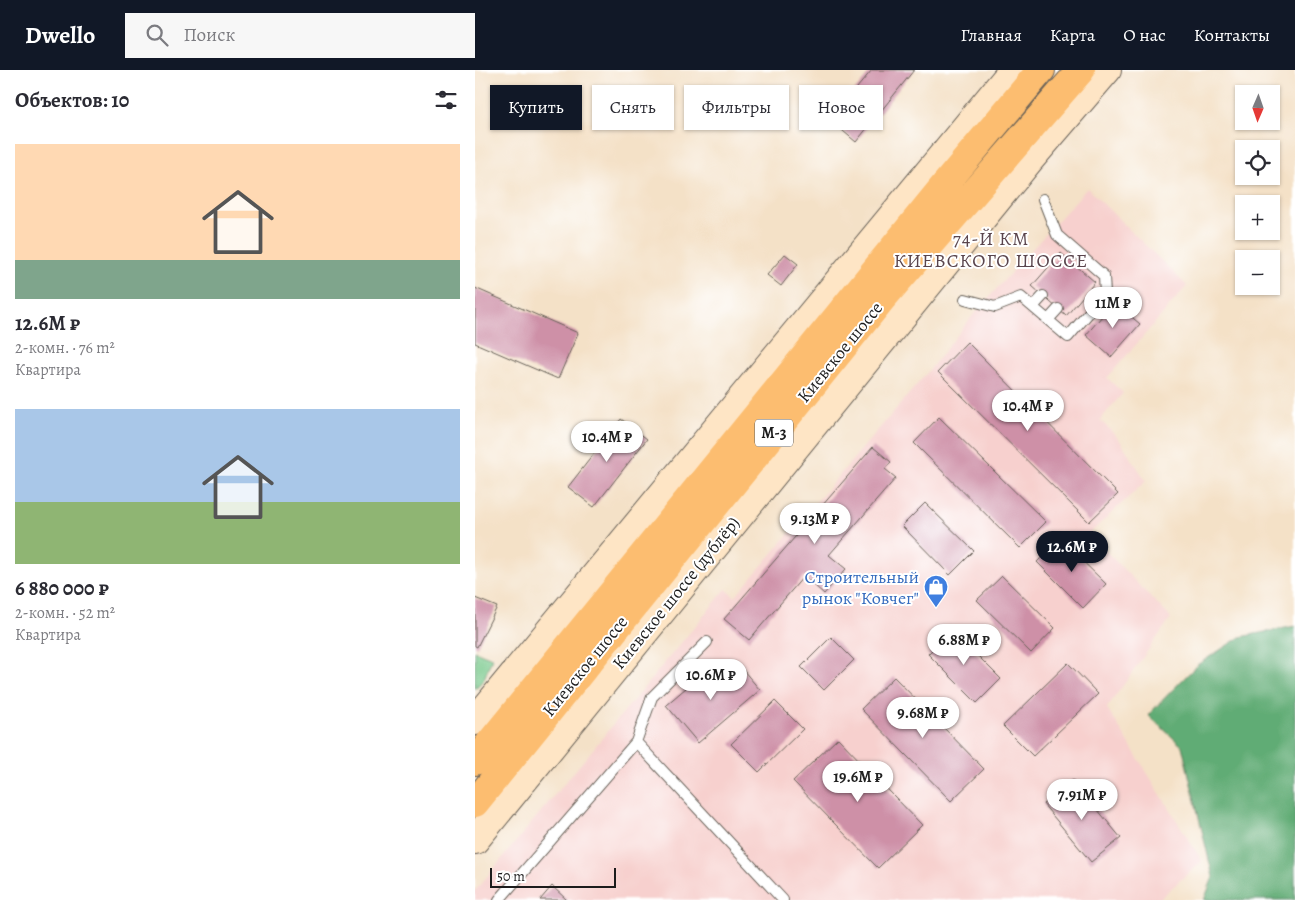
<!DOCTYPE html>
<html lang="ru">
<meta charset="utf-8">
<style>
:root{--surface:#fff;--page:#f7f7f7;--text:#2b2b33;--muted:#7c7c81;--accent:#111827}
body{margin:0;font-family:Alegreya,serif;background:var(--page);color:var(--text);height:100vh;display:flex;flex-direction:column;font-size:19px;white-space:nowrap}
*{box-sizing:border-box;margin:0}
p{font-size:16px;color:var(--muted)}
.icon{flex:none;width:28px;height:28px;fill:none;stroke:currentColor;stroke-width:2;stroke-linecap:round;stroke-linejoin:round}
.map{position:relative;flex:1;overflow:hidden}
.sheet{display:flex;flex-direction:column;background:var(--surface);width:475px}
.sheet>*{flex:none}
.guide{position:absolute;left:15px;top:15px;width:475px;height:45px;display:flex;gap:10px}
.needle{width:32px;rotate:182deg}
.tools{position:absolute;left:760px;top:15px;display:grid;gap:10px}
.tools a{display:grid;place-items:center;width:45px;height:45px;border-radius:0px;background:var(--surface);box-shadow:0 1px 4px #0004;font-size:25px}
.scale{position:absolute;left:15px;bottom:12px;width:126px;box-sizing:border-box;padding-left:5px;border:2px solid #1c1c1c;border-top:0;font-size:14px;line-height:18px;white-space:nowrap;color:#1c1c1c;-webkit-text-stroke:4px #fff;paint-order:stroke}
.price{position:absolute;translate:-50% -42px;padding:0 11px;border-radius:18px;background:#fff;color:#222;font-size:16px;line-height:32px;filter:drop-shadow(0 1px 2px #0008)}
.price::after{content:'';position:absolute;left:50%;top:30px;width:15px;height:11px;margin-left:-8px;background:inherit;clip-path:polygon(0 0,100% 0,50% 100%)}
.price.on{background:var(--accent);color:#fff}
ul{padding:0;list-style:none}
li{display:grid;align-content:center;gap:10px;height:265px;padding:0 15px}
li span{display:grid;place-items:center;height:155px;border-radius:0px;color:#555}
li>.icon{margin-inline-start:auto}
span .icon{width:90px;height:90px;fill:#fffc;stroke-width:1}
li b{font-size:21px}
h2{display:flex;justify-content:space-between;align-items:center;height:60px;padding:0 15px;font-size:21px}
.pill{padding:0 18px;border-radius:0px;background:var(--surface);box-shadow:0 1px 4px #0004;font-size:18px;line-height:45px}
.pill.on{background:var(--accent);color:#fff}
header{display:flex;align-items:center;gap:30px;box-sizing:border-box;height:70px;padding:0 25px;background:var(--accent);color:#fff}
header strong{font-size:24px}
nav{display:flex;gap:28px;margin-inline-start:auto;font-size:18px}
.search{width:350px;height:45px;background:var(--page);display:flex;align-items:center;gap:12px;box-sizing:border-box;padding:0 18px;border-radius:0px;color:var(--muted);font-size:19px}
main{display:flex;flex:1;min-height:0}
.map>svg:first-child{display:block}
.built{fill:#f7d0ce}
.green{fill:#76c789;stroke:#497252}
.forest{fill:#60ac75;stroke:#3e6448}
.building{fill:#ce90a7}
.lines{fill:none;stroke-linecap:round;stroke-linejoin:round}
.lane-casing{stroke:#686158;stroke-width:12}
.secondary-casing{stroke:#686158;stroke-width:30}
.highway-casing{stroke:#686158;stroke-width:30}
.lane{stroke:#fff;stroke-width:10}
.secondary{stroke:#fee5c5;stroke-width:28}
.highway{stroke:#fcbd6f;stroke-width:28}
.labels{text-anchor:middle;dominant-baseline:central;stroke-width:4;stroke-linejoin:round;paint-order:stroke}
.shield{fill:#fff;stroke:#606060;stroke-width:1}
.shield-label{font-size:16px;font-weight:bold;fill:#1c1c1c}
.street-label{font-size:18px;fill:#1c1c1c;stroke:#fff}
.shop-label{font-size:18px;fill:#366cbe;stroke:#fff;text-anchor:end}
.neighbourhood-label{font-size:19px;letter-spacing:1px;fill:#5a454d;stroke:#fff}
</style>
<header>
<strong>Dwello</strong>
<div class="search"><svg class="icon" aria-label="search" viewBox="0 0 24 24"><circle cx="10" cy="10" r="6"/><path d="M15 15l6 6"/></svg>Поиск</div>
<nav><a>Главная</a><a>Карта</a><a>О нас</a><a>Контакты</a></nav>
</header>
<main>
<section class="sheet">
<h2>Объектов: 10<svg class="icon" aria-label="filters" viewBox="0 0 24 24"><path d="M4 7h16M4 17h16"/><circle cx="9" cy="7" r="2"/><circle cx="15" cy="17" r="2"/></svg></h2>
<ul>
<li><span style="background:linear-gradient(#ffd9b3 75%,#7fa58c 0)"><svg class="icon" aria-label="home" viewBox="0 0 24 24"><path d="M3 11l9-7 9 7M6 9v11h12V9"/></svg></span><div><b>12.6M ₽</b><p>2-комн. · 76 m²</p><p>Квартира</p></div></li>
<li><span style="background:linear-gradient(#a9c7e8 60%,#8fb573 0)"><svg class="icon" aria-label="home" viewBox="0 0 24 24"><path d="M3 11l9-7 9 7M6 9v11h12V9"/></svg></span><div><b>6 880 000 ₽</b><p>2-комн. · 52 m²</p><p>Квартира</p></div></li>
</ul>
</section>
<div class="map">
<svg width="820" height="830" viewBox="0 0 820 830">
<rect width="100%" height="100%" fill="#fff"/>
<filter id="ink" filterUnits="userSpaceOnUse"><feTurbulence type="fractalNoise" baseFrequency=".02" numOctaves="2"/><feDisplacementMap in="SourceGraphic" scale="10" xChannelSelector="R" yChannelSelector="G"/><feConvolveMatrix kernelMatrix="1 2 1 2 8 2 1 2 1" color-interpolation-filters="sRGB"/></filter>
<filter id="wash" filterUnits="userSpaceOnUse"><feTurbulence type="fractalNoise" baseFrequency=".0096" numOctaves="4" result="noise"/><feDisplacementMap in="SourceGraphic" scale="20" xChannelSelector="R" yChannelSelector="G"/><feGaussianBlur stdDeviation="1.12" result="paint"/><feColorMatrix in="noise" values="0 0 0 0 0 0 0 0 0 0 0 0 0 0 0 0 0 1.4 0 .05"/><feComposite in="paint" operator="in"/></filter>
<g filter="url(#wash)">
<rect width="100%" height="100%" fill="#f4e1c7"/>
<path class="built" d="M 612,118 L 712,216 L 632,308 L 648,323 L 625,350 L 644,369 L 671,411 L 614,464 L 696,548 L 632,638 L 727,791 L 683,830 L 0,830 L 0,821 L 251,519 L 260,527 L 452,303 L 499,244 Z"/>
<path class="green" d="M 0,581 L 17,588 L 9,609 L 0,619 Z"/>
<path class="forest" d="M 820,556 L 820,830 L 729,830 L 738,807 L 707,676 L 673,645 L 722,595 L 765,567 Z"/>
<g id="blocks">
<path class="building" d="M 397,0 L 439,0 L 381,72 L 355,50 Z
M 586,183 L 620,212 L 591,246 L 557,216 Z
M 310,184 L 323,194 L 306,216 L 292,205 Z
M 0,218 L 103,263 L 83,309 L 0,273 Z
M 639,232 L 665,254 L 636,287 L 611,265 Z
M 492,272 L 643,424 L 614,452 L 463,302 Z
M 464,347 L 571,452 L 545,478 L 439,373 Z
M 146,349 L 172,369 L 119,437 L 93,417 Z
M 398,377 L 416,392 L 410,399 L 421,408 L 354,485 L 371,499 L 349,524 L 329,506 L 274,570 L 249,549 Z
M 450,433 L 499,481 L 475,505 L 427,456 Z
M 585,469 L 631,514 L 608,538 L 562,492 Z
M 527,506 L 580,558 L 556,583 L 502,530 Z
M 0,528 L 22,537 L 2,577 L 0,576 Z
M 477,560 L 526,609 L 502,633 L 453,584 Z
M 356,567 L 379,590 L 349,620 L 326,597 Z
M 593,593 L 623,624 L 558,686 L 528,656 Z
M 239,594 L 254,611 L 268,600 L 285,620 L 223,673 L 191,635 Z
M 419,607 L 509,699 L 476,731 L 386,639 Z
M 300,631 L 328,659 L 284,702 L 256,674 Z
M 363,668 L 447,755 L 403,798 L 318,711 Z
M 598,710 L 646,768 L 616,792 L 568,734 Z
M 77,816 L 92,830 L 65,830 Z"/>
</g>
</g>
<g filter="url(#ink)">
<use href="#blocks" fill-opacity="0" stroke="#686158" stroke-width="1"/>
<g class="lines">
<defs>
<path id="lane" d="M 490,229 L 520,237 L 546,227 L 593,267 L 630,224 L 629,206 L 582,165 L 568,129
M 558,237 L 568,226
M 573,250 L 583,239
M 161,672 L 308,830
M 24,830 L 161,672 L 177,627 L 232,572"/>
<path id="secondary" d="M 0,651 L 538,0
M 0,770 L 553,92 L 632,0"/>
<path id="highway" d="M 0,691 L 471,113 L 566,0
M 0,733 L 408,228 L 606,0"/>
</defs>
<use href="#lane" class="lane-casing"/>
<use href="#secondary" class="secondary-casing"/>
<use href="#highway" class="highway-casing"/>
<use href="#lane" class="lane"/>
<use href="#secondary" class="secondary"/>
<use href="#highway" class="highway"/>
</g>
</g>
<defs>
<symbol id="shop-pin" viewBox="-11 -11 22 30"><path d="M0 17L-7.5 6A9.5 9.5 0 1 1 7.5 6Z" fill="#3f7fe0" stroke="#fff"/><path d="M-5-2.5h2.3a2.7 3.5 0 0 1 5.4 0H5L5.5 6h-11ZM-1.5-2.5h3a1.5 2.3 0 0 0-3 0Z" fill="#fff"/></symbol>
</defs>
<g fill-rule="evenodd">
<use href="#shop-pin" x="447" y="503" width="28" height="38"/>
</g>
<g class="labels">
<rect class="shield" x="280" y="349.5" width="38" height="27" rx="4"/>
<g class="shield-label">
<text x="299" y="363">М-3</text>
</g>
<g class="street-label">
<text transform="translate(365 282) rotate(-51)">Киевское шоссе</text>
<text transform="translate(201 523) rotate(-51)">Киевское шоссе (дублёр)</text>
<text transform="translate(110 596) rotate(-51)">Киевское шоссе</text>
</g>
<g class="shop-label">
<text x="444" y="507">Строительный<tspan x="444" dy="21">рынок "Ковчег"</tspan></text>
</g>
<g class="neighbourhood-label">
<text x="516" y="169">74-Й КМ<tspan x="516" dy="22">КИЕВСКОГО ШОССЕ</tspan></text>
</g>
</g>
</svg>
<div class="tools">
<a><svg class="needle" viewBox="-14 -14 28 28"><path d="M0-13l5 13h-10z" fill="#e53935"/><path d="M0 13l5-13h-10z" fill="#7c7c81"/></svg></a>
<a><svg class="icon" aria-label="locate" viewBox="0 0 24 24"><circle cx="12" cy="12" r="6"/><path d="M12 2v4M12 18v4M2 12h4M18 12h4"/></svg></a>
<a>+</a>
<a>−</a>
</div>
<div class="scale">50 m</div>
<b class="price" style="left:638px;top:259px">11M ₽</b>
<b class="price" style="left:553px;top:362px">10.4M ₽</b>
<b class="price" style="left:132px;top:393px">10.4M ₽</b>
<b class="price" style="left:340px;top:475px">9.13M ₽</b>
<b class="price on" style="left:597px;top:503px">12.6M ₽</b>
<b class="price" style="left:489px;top:596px">6.88M ₽</b>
<b class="price" style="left:236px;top:631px">10.6M ₽</b>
<b class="price" style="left:448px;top:669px">9.68M ₽</b>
<b class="price" style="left:383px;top:733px">19.6M ₽</b>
<b class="price" style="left:607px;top:751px">7.91M ₽</b>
<div class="guide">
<a class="pill on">Купить</a>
<a class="pill">Снять</a>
<a class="pill">Фильтры</a>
<a class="pill">Новое</a>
</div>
</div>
</main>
